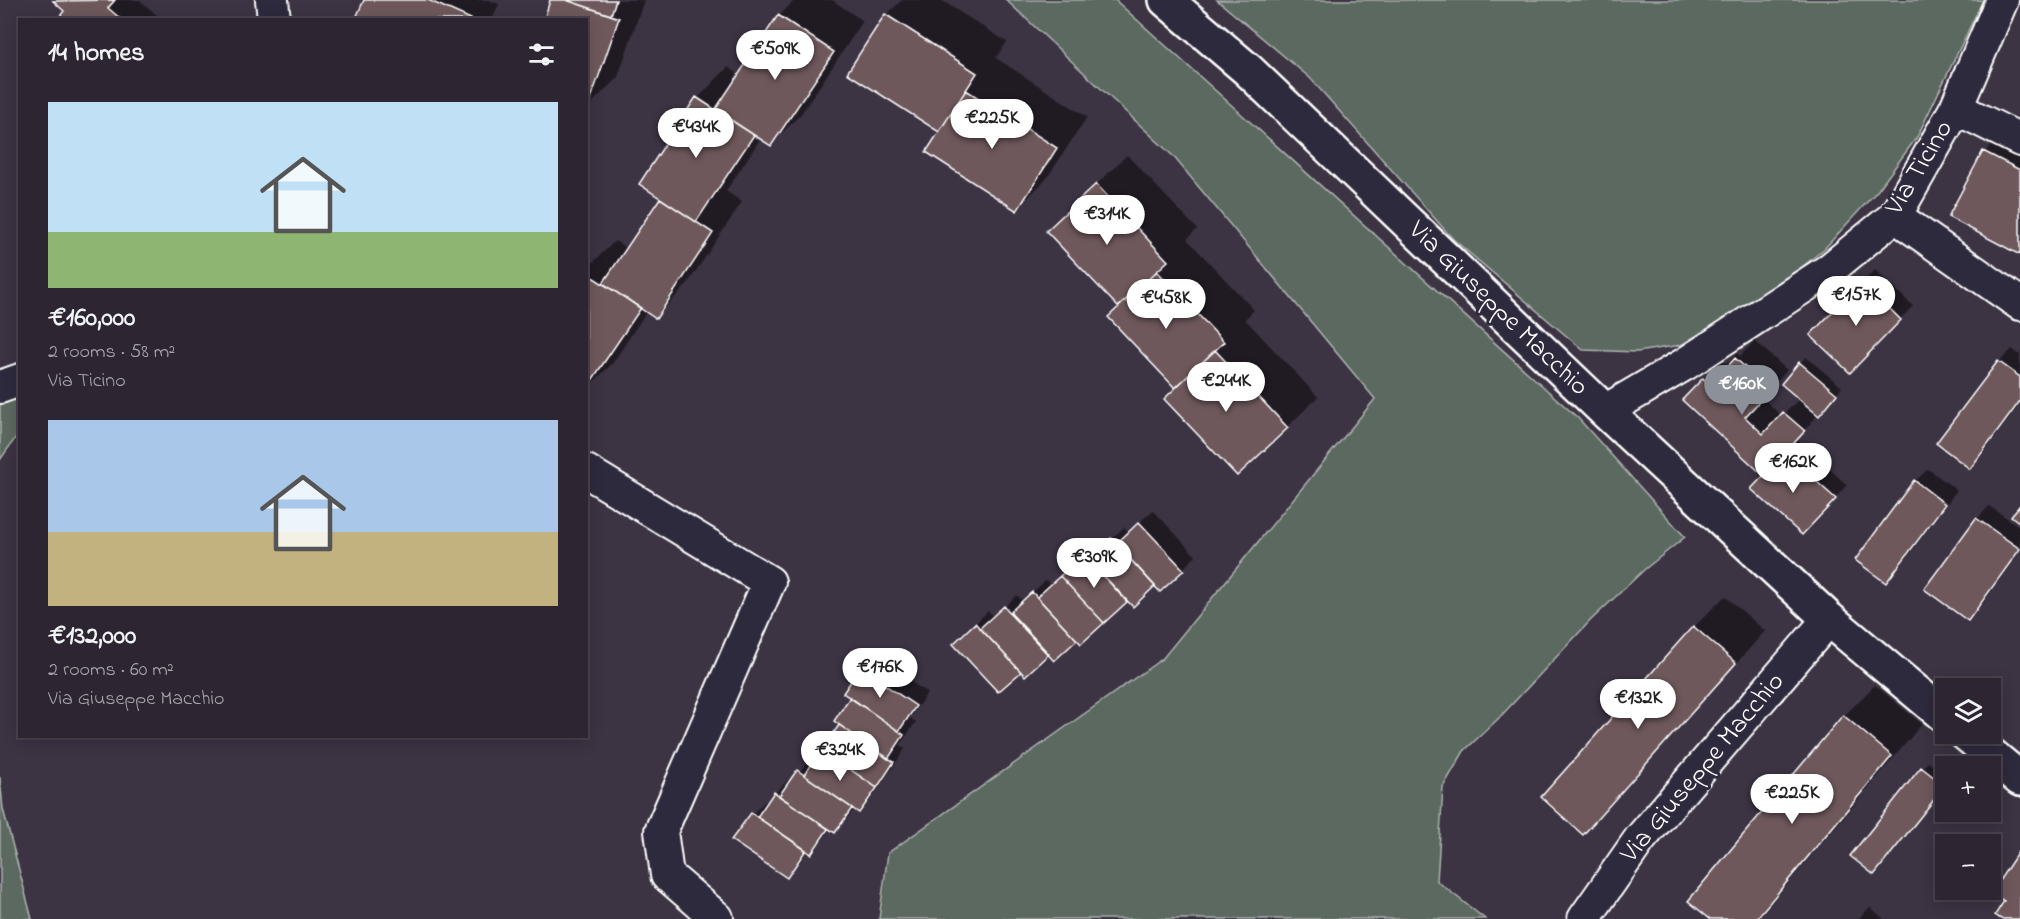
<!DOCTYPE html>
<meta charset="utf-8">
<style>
:root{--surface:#2d2632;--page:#352e3a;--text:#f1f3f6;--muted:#a7a5ac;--line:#48434d;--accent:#8c9099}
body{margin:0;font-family:"Indie Flower",sans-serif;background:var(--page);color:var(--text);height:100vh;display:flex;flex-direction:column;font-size:22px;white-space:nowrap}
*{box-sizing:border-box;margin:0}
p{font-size:20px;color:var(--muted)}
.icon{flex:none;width:33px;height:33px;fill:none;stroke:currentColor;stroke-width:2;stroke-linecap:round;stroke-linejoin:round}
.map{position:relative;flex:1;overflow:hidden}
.side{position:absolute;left:18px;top:18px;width:570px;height:720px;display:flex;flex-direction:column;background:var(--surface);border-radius:0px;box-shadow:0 3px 15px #0003,0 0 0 2px var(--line)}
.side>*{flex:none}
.tools{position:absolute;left:1935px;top:678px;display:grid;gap:12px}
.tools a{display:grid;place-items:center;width:66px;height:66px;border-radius:0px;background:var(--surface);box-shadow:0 3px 15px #0003,0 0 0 2px var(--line);font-size:30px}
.price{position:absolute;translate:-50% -51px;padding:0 14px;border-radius:21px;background:#fff;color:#222;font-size:20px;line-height:39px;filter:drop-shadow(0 2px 3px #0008)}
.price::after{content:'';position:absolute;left:50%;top:36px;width:18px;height:14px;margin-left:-9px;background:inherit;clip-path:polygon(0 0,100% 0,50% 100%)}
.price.selected{background:var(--accent);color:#fff}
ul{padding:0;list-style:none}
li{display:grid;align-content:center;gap:12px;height:318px;padding:0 30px}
li span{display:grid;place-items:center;height:186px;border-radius:0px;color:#555}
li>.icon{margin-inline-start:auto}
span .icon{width:108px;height:108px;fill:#fffc;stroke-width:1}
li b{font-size:26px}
h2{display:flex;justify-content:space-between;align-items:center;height:72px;padding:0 30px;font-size:26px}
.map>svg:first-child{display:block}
.green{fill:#5b6960;stroke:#adb4b0;stroke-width:1.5}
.shadow{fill:#0007}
.building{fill:#6e595c;stroke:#fff;stroke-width:1.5}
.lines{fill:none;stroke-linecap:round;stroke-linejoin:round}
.minor-casing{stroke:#fff;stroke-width:36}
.tertiary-casing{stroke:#fff;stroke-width:38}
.minor{stroke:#2f2a3d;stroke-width:32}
.tertiary{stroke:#2f2a3d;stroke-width:33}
.labels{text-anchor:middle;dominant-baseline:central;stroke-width:6;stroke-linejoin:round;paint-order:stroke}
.street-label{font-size:27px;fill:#fff;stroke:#2f2a3d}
</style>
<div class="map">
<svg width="2020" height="919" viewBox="0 0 2020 919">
<rect width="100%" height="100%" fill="#3c3343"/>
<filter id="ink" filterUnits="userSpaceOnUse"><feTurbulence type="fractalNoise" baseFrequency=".0167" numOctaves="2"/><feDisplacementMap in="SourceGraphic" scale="12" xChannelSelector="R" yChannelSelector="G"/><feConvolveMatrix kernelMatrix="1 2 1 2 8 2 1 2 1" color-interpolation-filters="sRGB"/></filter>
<g filter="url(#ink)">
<path class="green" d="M 1006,0 L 1115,0 L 1578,418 L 1685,537 L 1645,569 L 1591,620 L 1499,718 L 1464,751 L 1443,787 L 1437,881 L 1485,919 L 879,919 L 888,853 L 1163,658 L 1375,399 L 1173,156 Z
M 1217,0 L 1983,0 L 1917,137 L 1878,190 L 1825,248 L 1778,287 L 1681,345 L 1637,352 L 1583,350 L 1453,239 L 1310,78 Z
M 19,388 L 19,433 L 0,460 L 0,399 Z
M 0,777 L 3,809 L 32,919 L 0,919 Z"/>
<path class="shadow" d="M 55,0 L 140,0 L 162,20 L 59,20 L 66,11 Z
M 366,0 L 489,0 L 499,4 L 492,20 L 357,20 Z
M 552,0 L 644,0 L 618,77 L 587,108 L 586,20 Z
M 795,0 L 832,0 L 863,21 L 801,114 L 771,144 L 761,138 L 726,191 L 742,202 L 686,286 L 656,317 L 647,311 L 612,364 L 586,389 L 586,269 L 615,241 L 628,249 L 662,198 L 641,183 L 698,98 L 728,67 L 740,75 L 779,16 Z
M 902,0 L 941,0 L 1007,42 L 996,58 L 1087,117 L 1047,178 L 1017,209 L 941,131 L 886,15 Z
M 2003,133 L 2020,142 L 2020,253 L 1985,152 Z
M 1127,155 L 1197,229 L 1187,239 L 1254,310 L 1245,319 L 1318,397 L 1287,427 L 1177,388 L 1110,317 L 1120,307 L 1048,231 Z
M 1875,270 L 1913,306 L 1850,371 L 1812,335 Z
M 1755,341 L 1787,370 L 1762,398 L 1782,416 L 1800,398 L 1800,363 L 1806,357 L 1842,387 L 1797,439 L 1847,485 L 1814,521 L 1766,475 L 1704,379 L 1722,360 L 1726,364 L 1737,353 L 1740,356 Z
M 2012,349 L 2020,355 L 2020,403 L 1983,454 L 1970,467 L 1999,362 Z
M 1928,469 L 1957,490 L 1899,568 L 1886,581 L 1915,481 Z
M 1989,506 L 2020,527 L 2020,551 L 1981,606 L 1968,619 L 1977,519 Z
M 1153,510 L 1196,556 L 1161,590 L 1156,584 L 1127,600 L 1081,642 L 1077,638 L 1054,659 L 1049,652 L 1021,670 L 998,690 L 955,644 L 988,611 L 994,617 L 1017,595 L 1023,601 L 1046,580 L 1051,586 L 1097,543 L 1102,548 L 1124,527 L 1129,532 Z
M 1725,596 L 1765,631 L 1613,802 L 1583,833 L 1543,797 L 1694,627 Z
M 874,656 L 927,693 L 910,718 L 916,722 L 900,745 L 905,749 L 872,798 L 859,811 L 855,808 L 847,819 L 834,831 L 830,829 L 823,839 L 811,852 L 808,850 L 799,863 L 787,876 L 734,840 L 752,814 L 765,801 L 768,803 L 775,793 L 788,780 L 790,782 L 811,758 L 816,761 L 841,724 L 852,697 L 845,693 L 862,669 Z
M 1875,685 L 1922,724 L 1758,919 L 1712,919 L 1691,901 L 1844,716 Z
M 1928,762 L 1946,776 L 1946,784 L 1880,867 L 1922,768 Z
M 1870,907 L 1884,919 L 1858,919 Z"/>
<path class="building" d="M 115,0 L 108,8 L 122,20 L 57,20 L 64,11 L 53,1 Z
M 364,0 L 428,0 L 473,20 L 355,20 Z
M 550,0 L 566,0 L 619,18 L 587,110 L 586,20 L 544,20 Z
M 566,0 L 616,0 L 611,15 Z
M 885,14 L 977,73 L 939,132 L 847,73 Z
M 778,15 L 834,52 L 771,146 L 715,110 Z
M 966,90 L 1057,148 L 1017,211 L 926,152 Z
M 696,97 L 754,135 L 696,222 L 639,184 Z
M 1983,151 L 2020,170 L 2020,255 L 1948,217 Z
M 1096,184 L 1168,261 L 1118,307 L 1046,231 Z
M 660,198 L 713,233 L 656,319 L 603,283 Z
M 1157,271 L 1224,342 L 1175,388 L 1108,317 Z
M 586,273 L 641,308 L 586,389 Z
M 1862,281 L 1901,320 L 1850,373 L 1810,335 Z
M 1215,350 L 1288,428 L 1237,476 L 1164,399 Z
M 1735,358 L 1770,390 L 1745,417 L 1763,434 L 1783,412 L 1805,431 L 1764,476 L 1682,400 L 1703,378 L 1707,382 L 1717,371 L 1721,374 Z
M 1998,361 L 2020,377 L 2020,401 L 1970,469 L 1936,443 Z
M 1799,362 L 1837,394 L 1819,416 L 1781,384 Z
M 1785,453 L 1836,499 L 1802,535 L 1751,489 Z
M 1914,480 L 1945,504 L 1886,583 L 1855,560 Z
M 2020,505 L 2020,523 L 2011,516 Z
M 1976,518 L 2020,549 L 1968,621 L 1924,589 Z
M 1139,522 L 1184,570 L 1160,592 L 1116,544 Z
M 1111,538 L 1155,586 L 1133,607 L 1088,559 Z
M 1084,554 L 1127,602 L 1104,623 L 1060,576 Z
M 1060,576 L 1104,623 L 1081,644 L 1037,597 Z
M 1032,592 L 1077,640 L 1054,661 L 1009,613 Z
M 1004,606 L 1049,654 L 1025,676 L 980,628 Z
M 975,623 L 1021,672 L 998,692 L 953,644 Z
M 1693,626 L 1736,663 L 1583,835 L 1541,797 Z
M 860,668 L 916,706 L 899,731 L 843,693 Z
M 850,697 L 904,735 L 888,759 L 834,721 Z
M 1843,715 L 1892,756 L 1756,919 L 1710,919 L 1688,901 Z
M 839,725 L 894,762 L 877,788 L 822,750 Z
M 822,750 L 877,788 L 859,813 L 804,775 Z
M 1921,767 L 1945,786 L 1874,875 L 1850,856 Z
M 797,770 L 852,808 L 835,833 L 779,796 Z
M 774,792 L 828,829 L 811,854 L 757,817 Z
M 751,813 L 806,850 L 787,878 L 731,840 Z
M 2020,849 L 2020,919 L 2001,919 L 1995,915 L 2004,901 L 1991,893 Z"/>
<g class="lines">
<defs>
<path id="minor" d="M 272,0 L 274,20
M 1956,108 L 2020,140
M 1895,216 L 2020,304
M 0,387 L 20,380
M 1605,411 L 1685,364 L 1829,270 L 1895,216 L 1956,108 L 2002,0
M 586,471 L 769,582 L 661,831 L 667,875 L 717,918
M 1584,919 L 1640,839 L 1829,619"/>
<path id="tertiary" d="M 1166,0 L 1248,70 L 1605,411 L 1829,619 L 1946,717
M 1966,734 L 2020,779"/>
</defs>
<use href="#minor" class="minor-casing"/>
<use href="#tertiary" class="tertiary-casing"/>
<use href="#minor" class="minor"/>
<use href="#tertiary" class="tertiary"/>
</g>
</g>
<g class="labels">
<g class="street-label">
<text transform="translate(1920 168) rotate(-59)">Via Ticino</text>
<text transform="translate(1498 309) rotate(44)">Via Giuseppe Macchio</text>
<text transform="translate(1703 768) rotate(-50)">Via Giuseppe Macchio</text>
</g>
</g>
</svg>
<div class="tools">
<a><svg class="icon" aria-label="layers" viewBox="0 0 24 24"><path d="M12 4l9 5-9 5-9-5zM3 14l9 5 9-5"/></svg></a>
<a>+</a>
<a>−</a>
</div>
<b class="price" style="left:775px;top:81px">€509K</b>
<b class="price" style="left:992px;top:150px">€225K</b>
<b class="price" style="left:696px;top:159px">€434K</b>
<b class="price" style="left:1107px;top:246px">€314K</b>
<b class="price" style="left:1856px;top:327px">€157K</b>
<b class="price" style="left:1166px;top:330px">€458K</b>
<b class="price" style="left:1226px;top:413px">€244K</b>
<b class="price selected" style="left:1742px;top:416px">€160K</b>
<b class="price" style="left:1793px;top:494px">€162K</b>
<b class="price" style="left:1094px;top:589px">€309K</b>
<b class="price" style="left:880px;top:699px">€176K</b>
<b class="price" style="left:1638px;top:730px">€132K</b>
<b class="price" style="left:840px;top:782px">€324K</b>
<b class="price" style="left:1792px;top:825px">€225K</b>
<section class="side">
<h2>14 homes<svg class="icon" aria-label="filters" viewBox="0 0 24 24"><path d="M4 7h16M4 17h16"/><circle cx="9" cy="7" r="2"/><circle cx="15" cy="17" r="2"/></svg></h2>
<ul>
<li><span style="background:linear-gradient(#bfe0f5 70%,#8fb573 0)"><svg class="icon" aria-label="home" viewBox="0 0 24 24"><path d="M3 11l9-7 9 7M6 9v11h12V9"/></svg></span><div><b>€160,000</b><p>2 rooms · 58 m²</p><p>Via Ticino</p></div></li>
<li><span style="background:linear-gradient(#a9c7e8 60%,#c2b280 0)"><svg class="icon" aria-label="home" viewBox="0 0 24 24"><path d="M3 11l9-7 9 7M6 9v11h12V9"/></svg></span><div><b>€132,000</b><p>2 rooms · 60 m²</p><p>Via Giuseppe Macchio</p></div></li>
</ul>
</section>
</div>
